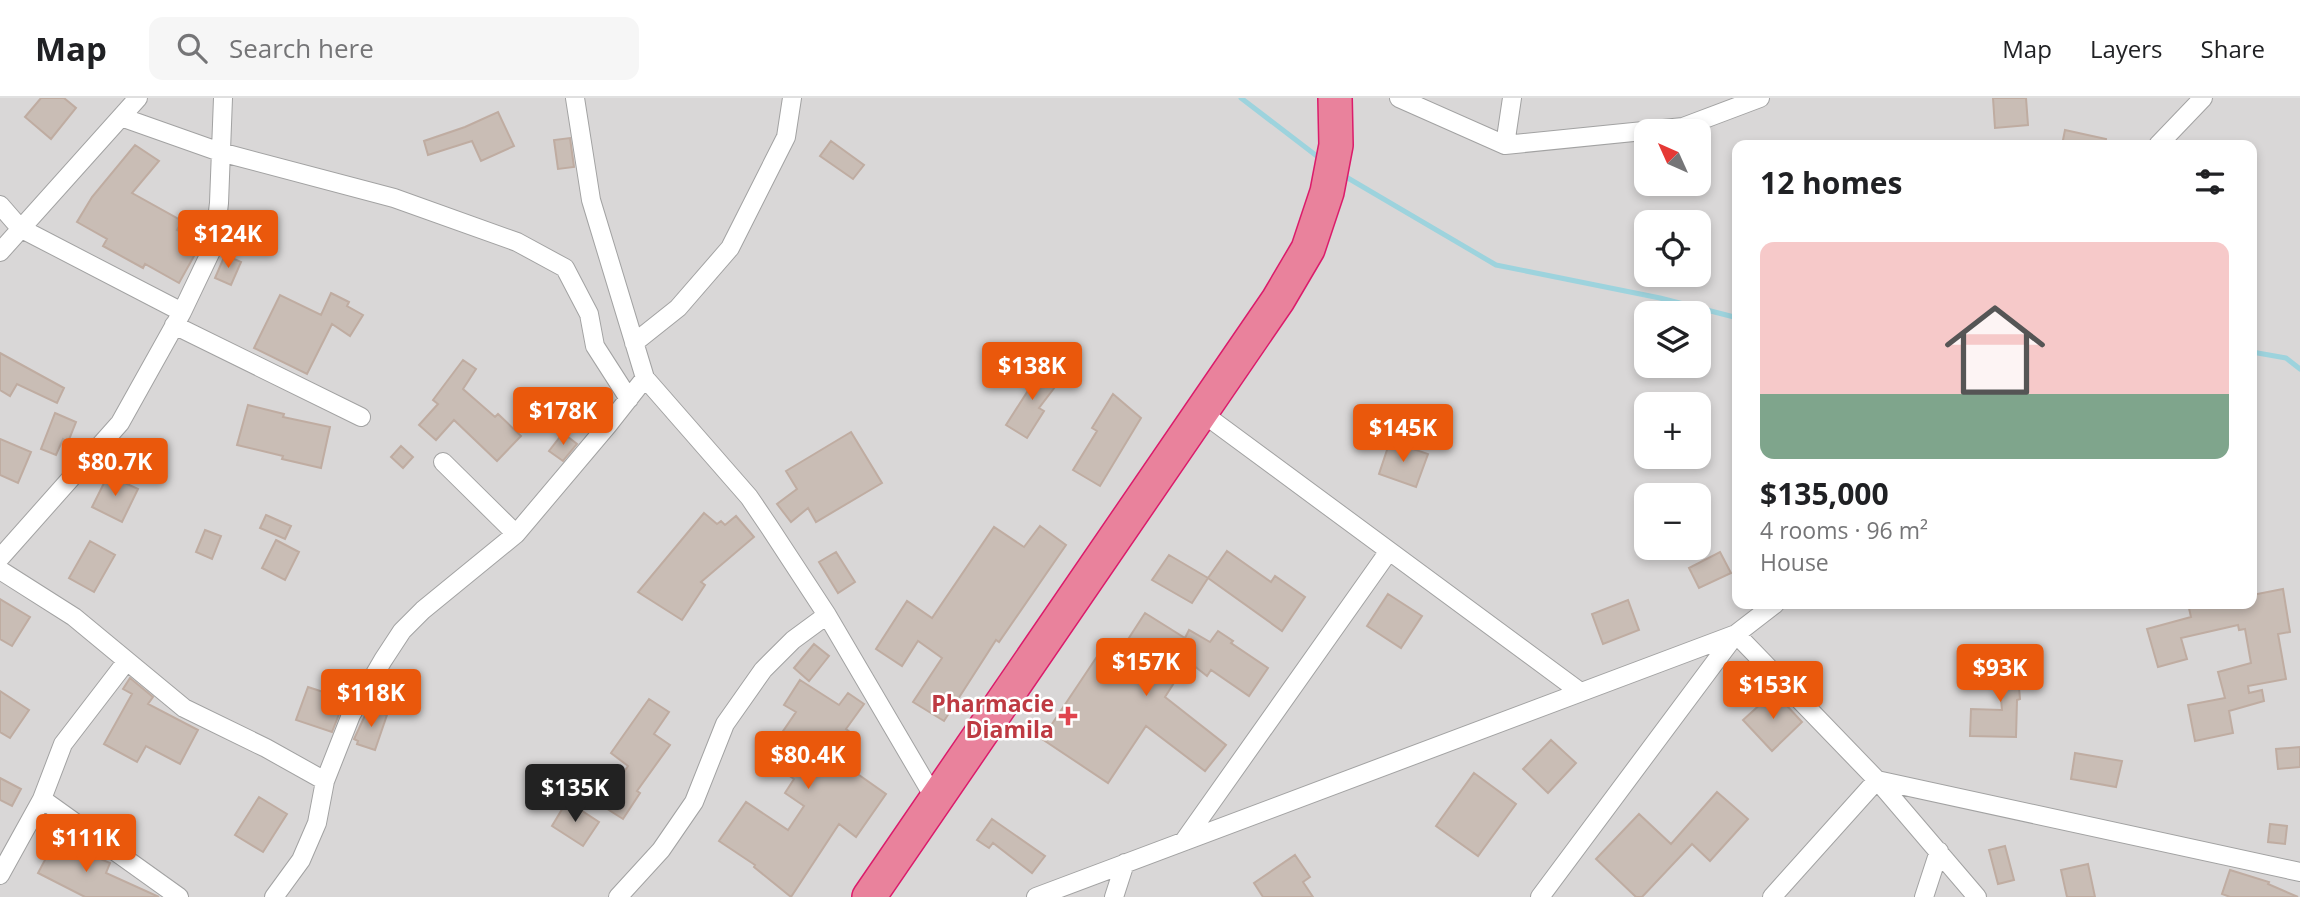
<!DOCTYPE html>
<meta charset="utf-8">
<style>
:root{--surface:#fff;--page:#f6f6f6;--text:#202124;--muted:#757577;--line:#e0e0e0;--accent:#ea580c}
body{margin:0;font-family:"Open Sans",sans-serif;background:var(--page);color:var(--text);height:100vh;display:flex;flex-direction:column;font-size:26px;white-space:nowrap}
*{box-sizing:border-box;margin:0}
p{font-size:23px;color:var(--muted)}
.icon{flex:none;width:38px;height:38px;fill:none;stroke:currentColor;stroke-width:2;stroke-linecap:round;stroke-linejoin:round}
.map{position:relative;flex:1;overflow:hidden}
.drawer{position:absolute;left:1732px;top:42px;width:525px;height:469px;display:flex;flex-direction:column;background:var(--surface);border-radius:14px;box-shadow:0 4px 10px #0003}
.drawer>*{flex:none}
.needle{width:46px;rotate:315deg}
.fabs{position:absolute;left:1634px;top:21px;display:grid;gap:14px}
.fabs a{display:grid;place-items:center;width:77px;height:77px;border-radius:14px;background:var(--surface);box-shadow:0 4px 10px #0003;font-size:35px}
.price{position:absolute;translate:-50% -60px;padding:0 16px;border-radius:7px;background:var(--accent);color:#fff;font-size:23px;line-height:46px;filter:drop-shadow(0 2px 4px #0008)}
.price::after{content:'';position:absolute;left:50%;top:42px;width:21px;height:16px;margin-left:-10px;background:inherit;clip-path:polygon(0 0,100% 0,50% 100%)}
.price.selected{background:#222;color:#fff}
ul{padding:0;list-style:none}
li{display:grid;align-content:center;gap:14px;height:371px;padding:0 28px}
li+li{border-top:2px solid var(--line)}
li span{display:grid;place-items:center;height:217px;border-radius:14px;color:#555}
li>.icon{margin-inline-start:auto}
span .icon{width:126px;height:126px;fill:#fffc;stroke-width:1}
li b{font-size:30px}
h2{display:flex;justify-content:space-between;align-items:center;height:84px;padding:0 28px;font-size:30px}
header{display:flex;align-items:center;gap:42px;box-sizing:border-box;height:98px;padding:0 35px;background:var(--surface);border-bottom:2px solid var(--line)}
header strong{font-size:33px}
nav{display:flex;gap:38px;margin-inline-start:auto;font-size:24px}
.search{width:490px;height:63px;background:var(--page);display:flex;align-items:center;gap:18px;box-sizing:border-box;padding:0 24px;border-radius:14px;color:var(--muted);font-size:26px}
.map>svg:first-child{display:block}
.residential{fill:#d9d7d7;fill-rule:evenodd}
.lines{fill:none;stroke-linecap:round;stroke-linejoin:round}
.stream{stroke:#9dd3dd;stroke-width:5}
.building{fill:#c9bdb5;stroke:#bfaca1;stroke-width:2}
.street-casing{stroke:#a2a2a2;stroke-width:20}
.highway-casing{stroke:#db1c6b;stroke-width:36}
.street{stroke:#fff;stroke-width:18}
.highway{stroke:#e9829c;stroke-width:33}
.health-dot{fill:#e0444e;stroke:#fff;stroke-width:2.5}
.labels{text-anchor:middle;dominant-baseline:central;stroke-width:5;stroke-linejoin:round;paint-order:stroke}
.health-label{font-size:23px;font-weight:bold;fill:#be3a42;stroke:#fff;text-anchor:end}
</style>
<header>
<strong>Map</strong>
<div class="search"><svg class="icon" aria-label="search" viewBox="0 0 24 24"><circle cx="10" cy="10" r="6"/><path d="M15 15l6 6"/></svg>Search here</div>
<nav><a>Map</a><a>Layers</a><a>Share</a></nav>
</header>
<div class="map">
<svg width="2300" height="799" viewBox="0 0 2300 799">
<rect width="100%" height="100%" fill="#ede7df"/>
<path class="residential" d="M 0,0 L 2300,0 L 2300,799 L 0,799 ZM 1647,33 L 1699,33 L 1699,86 L 1647,86 ZM 1738,47 L 2252,47 L 2252,506 L 1738,506 ZM 1647,124 L 1699,124 L 1699,177 L 1647,177 ZM 1647,215 L 1699,215 L 1699,268 L 1647,268 ZM 1647,306 L 1699,306 L 1699,359 L 1647,359 ZM 1647,397 L 1699,397 L 1699,450 L 1647,450 Z"/>
<g class="lines">
<path class="stream" d="M 1241,0 L 1322,62
M 1341,76 L 1496,167 L 1660,200 L 1738,220
M 2252,254 L 2286,260 L 2300,271"/>
</g>
<path class="building" d="M 41,0 L 64,0 L 76,10 L 51,41 L 25,19 Z
M 1993,0 L 2026,0 L 2028,27 L 1995,30 Z
M 498,14 L 514,48 L 481,63 L 472,43 L 428,57 L 424,43 L 465,29 Z
M 2065,32 L 2106,41 L 2105,47 L 2062,47 Z
M 570,40 L 574,69 L 558,71 L 554,42 Z
M 831,43 L 864,67 L 853,81 L 820,58 Z
M 135,47 L 159,63 L 132,95 L 182,123 L 177,132 L 196,140 L 190,155 L 194,158 L 179,185 L 145,166 L 143,170 L 103,148 L 107,141 L 77,124 L 92,99 Z
M 225,157 L 241,164 L 231,187 L 215,180 Z
M 331,195 L 349,204 L 347,208 L 363,217 L 350,238 L 332,226 L 307,276 L 254,250 L 280,197 L 321,217 Z
M 0,255 L 64,290 L 57,305 L 17,286 L 10,298 L 0,292 Z
M 463,262 L 476,271 L 463,291 L 495,319 L 498,316 L 521,338 L 497,363 L 454,322 L 436,342 L 419,327 L 438,306 L 433,302 Z
M 1036,268 L 1058,285 L 1039,310 L 1044,313 L 1027,340 L 1006,327 L 1029,291 L 1022,286 Z
M 1113,296 L 1141,320 L 1100,388 L 1073,372 L 1097,333 L 1092,330 Z
M 248,307 L 284,316 L 283,319 L 330,329 L 321,370 L 282,361 L 283,358 L 237,347 Z
M 55,315 L 76,324 L 68,344 L 63,341 L 56,357 L 41,351 Z
M 851,334 L 882,385 L 816,424 L 808,410 L 791,424 L 777,406 L 797,391 L 786,373 Z
M 563,335 L 577,346 L 563,363 L 549,353 Z
M 0,341 L 31,354 L 18,385 L 0,377 Z
M 1390,343 L 1428,356 L 1416,389 L 1379,376 Z
M 401,348 L 413,359 L 403,370 L 391,359 Z
M 108,377 L 138,391 L 122,424 L 92,409 Z
M 704,415 L 717,426 L 721,423 L 725,427 L 736,418 L 754,439 L 701,484 L 705,487 L 682,522 L 638,494 Z
M 266,417 L 291,428 L 285,441 L 260,430 Z
M 1040,428 L 1066,447 L 999,544 L 996,542 L 944,623 L 913,604 L 942,560 L 918,543 L 902,568 L 876,551 L 907,503 L 932,520 L 994,429 L 1024,449 Z
M 205,432 L 221,438 L 212,461 L 196,454 Z
M 276,442 L 299,454 L 285,482 L 262,470 Z
M 90,443 L 115,457 L 94,494 L 69,480 Z
M 1227,453 L 1271,484 L 1275,478 L 1305,499 L 1282,533 L 1208,480 Z
M 836,454 L 855,484 L 838,495 L 819,464 Z
M 1720,454 L 1731,475 L 1699,490 L 1689,470 Z
M 1169,457 L 1208,480 L 1192,505 L 1152,482 Z
M 2283,491 L 2290,534 L 2278,536 L 2286,581 L 2248,588 L 2249,595 L 2262,592 L 2264,603 L 2229,613 L 2233,635 L 2195,643 L 2188,607 L 2225,600 L 2218,574 L 2251,565 L 2245,531 L 2239,532 L 2238,527 L 2181,540 L 2187,561 L 2158,569 L 2147,531 L 2191,519 L 2188,506 L 2252,506 L 2252,497 Z
M 1388,496 L 1422,518 L 1401,550 L 1367,528 Z
M 0,501 L 30,519 L 12,548 L 0,541 Z
M 1628,502 L 1639,532 L 1603,546 L 1592,516 Z
M 1145,515 L 1185,540 L 1189,532 L 1210,544 L 1218,533 L 1233,543 L 1231,545 L 1268,570 L 1249,598 L 1211,572 L 1207,578 L 1188,563 L 1165,599 L 1226,647 L 1205,673 L 1146,628 L 1108,685 L 1042,641 L 1100,554 L 1114,563 Z
M 814,546 L 829,558 L 809,583 L 794,570 Z
M 2016,554 L 2020,601 L 2017,602 L 2016,639 L 1970,638 L 1971,611 L 2002,612 L 1997,556 Z
M 130,580 L 153,599 L 148,606 L 198,632 L 180,666 L 146,648 L 137,664 L 104,646 L 132,596 L 123,591 Z
M 800,582 L 839,607 L 848,595 L 864,606 L 846,631 L 859,641 L 842,665 L 886,696 L 856,739 L 839,726 L 791,799 L 754,769 L 755,767 L 719,743 L 746,704 L 788,732 L 804,708 L 785,695 L 794,681 L 764,661 L 796,614 L 784,607 Z
M 308,589 L 345,601 L 332,634 L 296,622 Z
M 0,593 L 29,612 L 10,640 L 0,634 Z
M 1774,594 L 1802,624 L 1772,653 L 1743,622 Z
M 649,601 L 669,614 L 654,636 L 670,647 L 637,693 L 640,695 L 623,721 L 601,707 L 628,668 L 611,655 Z
M 368,611 L 387,617 L 375,652 L 357,646 L 358,643 L 354,641 Z
M 1551,642 L 1576,665 L 1548,695 L 1523,671 Z
M 2300,649 L 2300,669 L 2278,671 L 2276,651 Z
M 2075,655 L 2122,663 L 2116,689 L 2071,681 Z
M 1474,675 L 1516,706 L 1478,758 L 1436,728 Z
M 0,680 L 21,691 L 12,708 L 0,702 Z
M 1717,694 L 1748,721 L 1710,763 L 1692,746 L 1642,799 L 1636,799 L 1596,761 L 1639,716 L 1671,746 Z
M 259,699 L 287,716 L 263,754 L 235,737 Z
M 567,703 L 599,724 L 583,748 L 552,728 Z
M 992,721 L 1045,758 L 1032,775 L 993,745 L 989,750 L 977,742 Z
M 2270,726 L 2287,728 L 2285,746 L 2268,744 Z
M 56,741 L 95,761 L 96,759 L 110,765 L 106,775 L 159,799 L 85,799 L 38,775 Z
M 2005,748 L 2014,782 L 1998,786 L 1989,752 Z
M 1295,757 L 1310,779 L 1303,784 L 1313,799 L 1263,799 L 1254,785 Z
M 2088,766 L 2095,799 L 2067,799 L 2061,772 Z
M 2230,772 L 2269,784 L 2268,786 L 2298,799 L 2230,799 L 2222,796 Z"/>
<g class="lines">
<defs>
<path id="street" d="M 575,0 L 591,102 L 645,280 L 749,399 L 770,430 L 827,517 L 935,701
M 1399,0 L 1505,47 L 1683,29 L 1760,0
M 121,19 L 220,54 L 394,100 L 517,144 L 565,170 L 589,216 L 595,248 L 629,301
M 1505,47 L 1512,0
M 2158,47 L 2203,0
M 0,107 L 20,130 L 182,214
M 0,154 L 138,0
M 174,227 L 361,319
M 634,245 L 678,210 L 730,150 L 786,39 L 792,0
M 1201,314 L 1579,593
M 443,364 L 516,436
M 0,460 L 120,325 L 182,214 L 214,147 L 219,105 L 223,0
M 0,472 L 74,519 L 184,610 L 266,650 L 325,683
M 42,701 L 179,799
M 1184,743 L 1389,453
M 0,777 L 42,701 L 63,646 L 126,564
M 274,799 L 301,762 L 317,725 L 325,683 L 351,617 L 383,562 L 402,533 L 423,512 L 516,436 L 608,327 L 645,280
M 618,799 L 661,752 L 694,704 L 725,626 L 763,572 L 793,542 L 827,517
M 1036,799 L 1736,536 L 1775,506
M 1114,799 L 1125,765
M 1540,799 L 1736,536 L 1877,682 L 1977,799
M 1772,799 L 1877,682 L 2300,774
M 1924,799 L 1939,753"/>
<path id="highway" d="M 869,799 L 1278,202 L 1308,151 L 1327,94 L 1336,47 L 1335,0"/>
</defs>
<use href="#street" class="street-casing"/>
<use href="#highway" class="highway-casing"/>
<use href="#street" class="street"/>
<use href="#highway" class="highway"/>
</g>
<path class="health-dot" d="M1064.5 607.5h7v7h7v7h-7v7h-7v-7h-7v-7h7z"/>
<g class="labels">
<g class="health-label">
<text x="1054" y="605">Pharmacie<tspan x="1054" dy="26">Diamila</tspan></text>
</g>
</g>
</svg>
<div class="fabs">
<a><svg class="needle" viewBox="-14 -14 28 28"><path d="M0-13l5 13h-10z" fill="#e53935"/><path d="M0 13l5-13h-10z" fill="#757577"/></svg></a>
<a><svg class="icon" aria-label="locate" viewBox="0 0 24 24"><circle cx="12" cy="12" r="6"/><path d="M12 2v4M12 18v4M2 12h4M18 12h4"/></svg></a>
<a><svg class="icon" aria-label="layers" viewBox="0 0 24 24"><path d="M12 4l9 5-9 5-9-5zM3 14l9 5 9-5"/></svg></a>
<a>+</a>
<a>−</a>
</div>
<b class="price" style="left:228px;top:172px">$124K</b>
<b class="price" style="left:1032px;top:304px">$138K</b>
<b class="price" style="left:563px;top:349px">$178K</b>
<b class="price" style="left:1403px;top:366px">$145K</b>
<b class="price" style="left:115px;top:400px">$80.7K</b>
<b class="price" style="left:1146px;top:600px">$157K</b>
<b class="price" style="left:2000px;top:606px">$93K</b>
<b class="price" style="left:1773px;top:623px">$153K</b>
<b class="price" style="left:371px;top:631px">$118K</b>
<b class="price" style="left:808px;top:693px">$80.4K</b>
<b class="price selected" style="left:575px;top:726px">$135K</b>
<b class="price" style="left:86px;top:776px">$111K</b>
<section class="drawer">
<h2>12 homes<svg class="icon" aria-label="filters" viewBox="0 0 24 24"><path d="M4 7h16M4 17h16"/><circle cx="9" cy="7" r="2"/><circle cx="15" cy="17" r="2"/></svg></h2>
<ul>
<li><span style="background:linear-gradient(#f6c9c9 70%,#7fa58c 0)"><svg class="icon" aria-label="home" viewBox="0 0 24 24"><path d="M3 11l9-7 9 7M6 9v11h12V9"/></svg></span><div><b>$135,000</b><p>4 rooms · 96 m²</p><p>House</p></div></li>
</ul>
</section>
</div>
